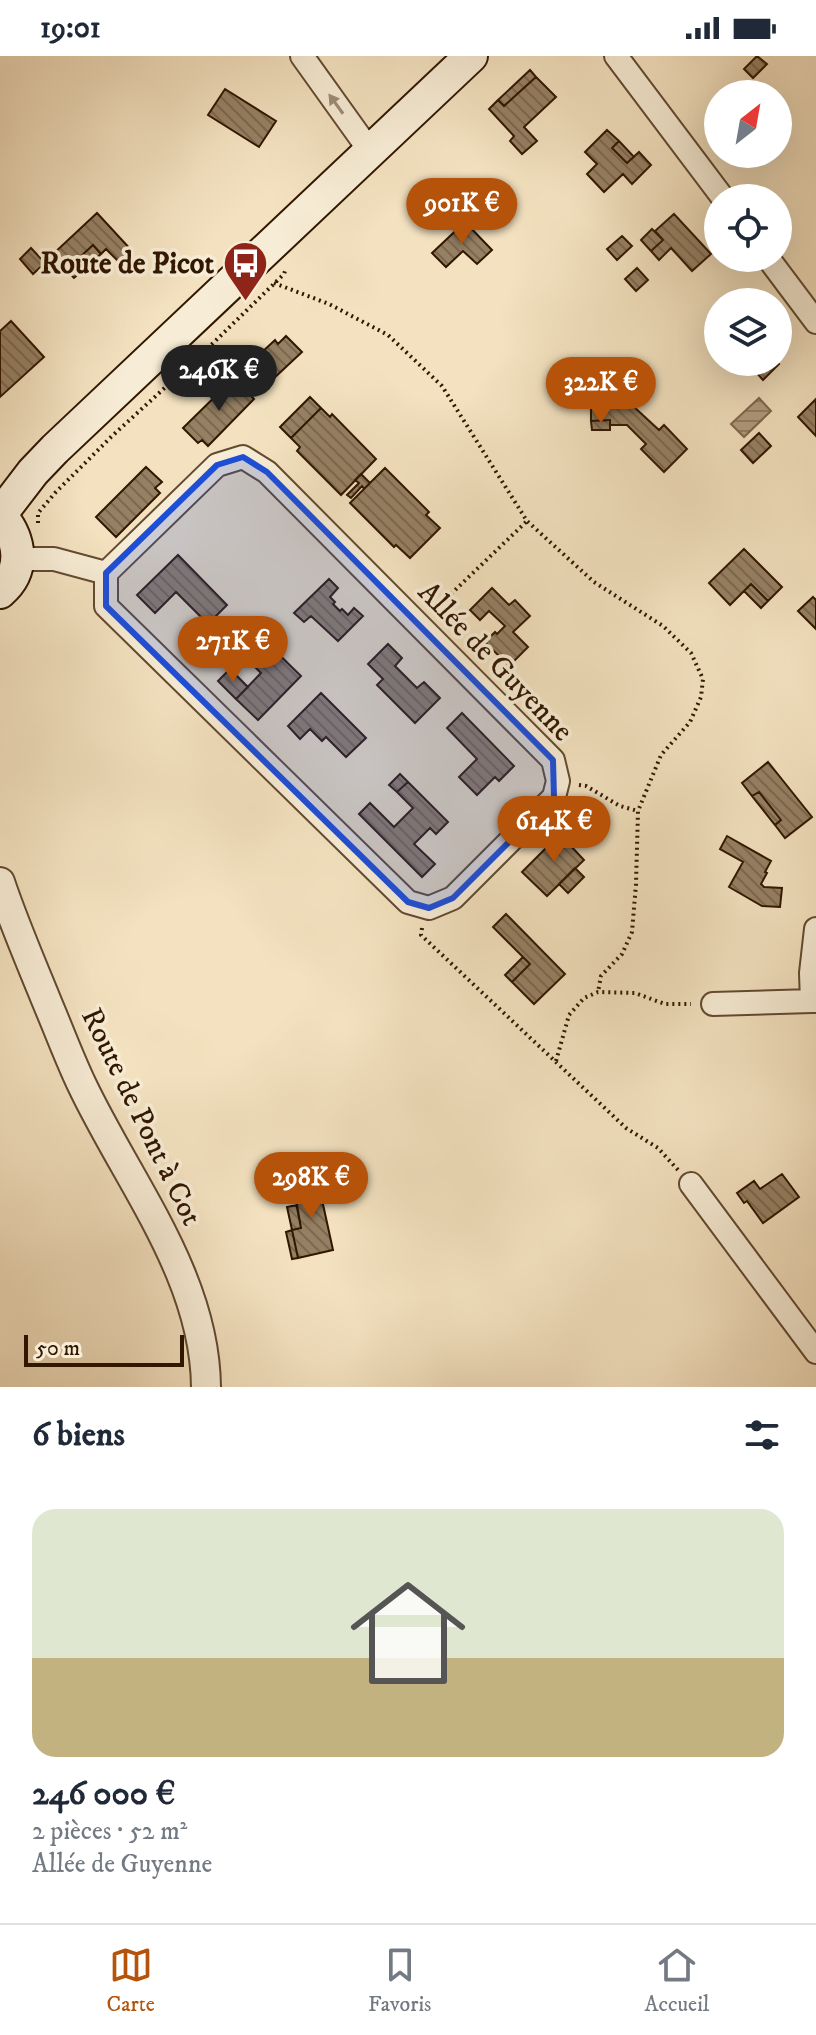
<!DOCTYPE html>
<html lang="fr">
<meta charset="utf-8">
<style>
:root{--surface:#fff;--page:#f6f6f7;--text:#1f2937;--muted:#747a83;--line:#e0e1e3;--accent:#b45309}
body{margin:0;font-family:"IM FELL DW Pica",serif;background:var(--page);color:var(--text);height:100vh;display:flex;flex-direction:column;font-size:30px;white-space:nowrap}
*{box-sizing:border-box;margin:0}
p{font-size:26px;color:var(--muted)}
.icon{flex:none;width:44px;height:44px;fill:none;stroke:currentColor;stroke-width:2;stroke-linecap:round;stroke-linejoin:round}
.map{position:relative;height:1331px;overflow:hidden}
.details{display:flex;flex-direction:column;background:var(--surface);flex:1}
.details>*{flex:none}
.needle{width:52px;rotate:31deg}
.fabs{position:absolute;left:704px;top:24px;display:grid;gap:16px}
.fabs a{display:grid;place-items:center;width:88px;height:88px;border-radius:50%;background:var(--surface);box-shadow:0 8px 32px #0002;font-size:40px}
.scale{position:absolute;left:24px;bottom:20px;width:160px;box-sizing:border-box;padding-left:8px;border:4px solid #311600;border-top:0;font-size:22px;line-height:28px;white-space:nowrap;color:#311600;-webkit-text-stroke:6px #f7ecd5;paint-order:stroke}
.price{position:absolute;translate:-50% -68px;padding:0 18px;border-radius:28px;background:var(--accent);color:#fff;font-size:26px;line-height:52px;filter:drop-shadow(0 2px 4px #0008)}
.price::after{content:'';position:absolute;left:50%;top:48px;width:24px;height:18px;margin-left:-12px;background:inherit;clip-path:polygon(0 0,100% 0,50% 100%)}
.price.current{background:#222;color:#fff}
ul{padding:0;list-style:none}
li{display:grid;align-content:center;gap:16px;height:424px;padding:0 32px}
li span{display:grid;place-items:center;height:248px;border-radius:24px;color:#555}
li>.icon{margin-inline-start:auto}
span .icon{width:144px;height:144px;fill:#fffc;stroke-width:1}
li b{font-size:34px}
h2{display:flex;justify-content:space-between;align-items:center;height:96px;padding:0 32px;font-size:34px}
.status{display:flex;justify-content:space-between;align-items:center;height:56px;padding:0 40px;background:var(--surface);direction:ltr}
.status svg{height:22px;fill:currentColor}
.tab-bar{display:flex;justify-content:space-around;align-items:center;height:112px;border-top:2px solid var(--line);background:var(--surface);font-size:22px;color:var(--muted)}
.tab-bar a{display:grid;justify-items:center;gap:4px}
.tab-bar .current{color:var(--accent)}
.map>svg:first-child{display:block}
.water{fill:url(#water-rules);stroke:#7e664c;stroke-width:2}
.building{fill:url(#building-back-hatch);stroke:#311600;stroke-width:2}
.lines{fill:none;stroke-linecap:round;stroke-linejoin:round}
.minor-casing{stroke:#624930;stroke-width:26}
.tertiary-casing{stroke:#624930;stroke-width:32}
.secondary-casing{stroke:#311600;stroke-width:36}
.path{stroke:#311600;stroke-width:4;stroke-dasharray:2 4;stroke-linecap:butt}
.minor{stroke:#f7ecd5;stroke-width:22}
.tertiary{stroke:#f7ecd5;stroke-width:28}
.secondary{stroke:#f7ecd5;stroke-width:32}
.oneway{fill:#9e8c75}
.marked{fill:#1d4ed8;fill-opacity:0.2;stroke:#1d4ed8;stroke-width:6;stroke-linejoin:round}
.labels{text-anchor:middle;dominant-baseline:central;stroke-width:7;stroke-linejoin:round;paint-order:stroke}
.poi-label{font-size:30px;font-weight:bold;fill:#311600;stroke:#f7ecd5;text-anchor:end}
.street-label{font-size:30px;fill:#311600;stroke:#f7ecd5}
</style>
<div class="status"><b>19:01</b><svg viewBox="0 0 49 12"><path d="M0 12V9h3v3zM5 12V6h3v6zM10 12V3h3v9zM15 12V0h3v12zM26 1h20v11H26zM47 4h2v5h-2z"/></svg></div>
<div class="map">
<svg width="816" height="1331" viewBox="0 0 816 1331">
<defs>
<pattern id="water-rules" width="6" height="5" patternUnits="userSpaceOnUse" patternTransform="scale(2)"><rect width="6" height="5" fill="#b19c7e"/><path d="M0 2.5h6" fill="none" stroke="#917e65"/></pattern>
<pattern id="building-back-hatch" width="6" height="6" patternUnits="userSpaceOnUse" patternTransform="scale(2)"><rect width="6" height="6" fill="#968063"/><path d="M-1 5l2 2M0 0l6 6M5-1l2 2" fill="none" stroke="#7b684f"/></pattern>
</defs>
<rect width="100%" height="100%" fill="#f3e1bf"/>
<filter id="stains"><feTurbulence type="fractalNoise" baseFrequency=".0025" numOctaves="4"/><feColorMatrix values="0 0 0 0 .2 0 0 0 0 .09 0 0 0 0 .02 0 0 0 .5 -.17"/></filter>
<radialGradient id="worn" r=".72"><stop offset=".6" stop-color="#630" stop-opacity="0"/><stop offset="1" stop-color="#630" stop-opacity=".3"/></radialGradient>
<path class="water" d="M 759,342 L 771,355 L 744,381 L 731,368 Z"/>
<path class="building" d="M 757,0 L 767,8 L 753,22 L 744,13 Z
M 530,14 L 536,21 L 504,50 L 498,44 Z
M 536,21 L 556,41 L 524,71 L 537,85 L 522,98 L 510,85 L 514,80 L 489,53 L 498,44 L 504,50 Z
M 225,33 L 276,65 L 259,91 L 208,59 Z
M 607,74 L 619,85 L 612,92 L 627,107 L 639,96 L 651,109 L 632,128 L 623,118 L 604,136 L 587,118 L 597,108 L 585,96 Z
M 619,85 L 634,101 L 627,107 L 612,92 Z
M 97,157 L 133,196 L 120,207 L 106,193 L 101,198 L 93,189 L 66,214 L 52,199 Z
M 674,158 L 711,198 L 692,215 L 671,192 L 659,204 L 651,195 L 663,184 L 655,175 Z
M 465,166 L 492,194 L 477,208 L 463,195 L 446,211 L 432,197 Z
M 652,173 L 663,184 L 651,195 L 641,184 Z
M 622,180 L 632,190 L 617,204 L 607,193 Z
M 93,189 L 101,198 L 74,222 L 66,214 Z
M 31,192 L 45,207 L 33,218 L 20,203 Z
M 637,212 L 648,224 L 636,235 L 625,223 Z
M 11,265 L 44,301 L 0,341 L 0,275 Z
M 286,280 L 302,296 L 257,338 L 242,321 L 249,315 L 246,311 L 275,284 L 278,288 Z
M 747,306 L 777,306 L 779,308 L 763,324 Z
M 610,312 L 633,312 L 633,350 L 659,374 L 664,369 L 687,393 L 664,416 L 641,393 L 646,388 L 627,369 L 610,369 L 610,364 L 591,365 L 591,350 L 619,350 L 619,341 L 610,341 Z
M 234,322 L 254,343 L 208,390 L 202,384 L 198,387 L 183,372 Z
M 310,341 L 321,352 L 291,382 L 280,371 Z
M 816,343 L 816,380 L 798,361 Z
M 321,352 L 330,361 L 332,358 L 376,403 L 341,439 L 297,395 L 300,391 L 291,382 Z
M 610,364 L 610,374 L 592,374 L 591,365 Z
M 759,377 L 771,390 L 753,407 L 741,394 Z
M 146,411 L 162,426 L 155,432 L 160,437 L 116,481 L 96,461 Z
M 385,412 L 429,456 L 426,459 L 440,472 L 410,502 L 396,489 L 394,491 L 350,447 Z
M 361,418 L 370,427 L 364,433 L 362,430 L 351,442 L 347,439 L 359,427 L 355,424 Z
M 744,493 L 782,531 L 768,545 L 751,528 L 730,549 L 709,527 Z
M 178,499 L 227,549 L 208,568 L 176,536 L 155,557 L 137,539 Z
M 329,523 L 338,532 L 330,541 L 335,546 L 333,548 L 340,555 L 342,553 L 348,559 L 354,552 L 363,560 L 338,585 L 311,560 L 304,566 L 294,557 Z
M 751,528 L 768,545 L 761,552 L 744,535 Z
M 492,532 L 509,549 L 515,544 L 530,560 L 513,576 L 528,591 L 509,610 L 485,586 L 495,576 L 497,578 L 505,570 L 489,555 L 480,564 L 470,554 Z
M 813,541 L 816,544 L 816,573 L 798,555 Z
M 254,574 L 301,620 L 258,664 L 236,643 L 261,617 L 236,592 Z
M 388,588 L 402,602 L 395,610 L 417,632 L 424,626 L 440,642 L 415,667 L 377,629 L 383,623 L 368,608 Z
M 230,613 L 248,631 L 236,643 L 218,625 Z
M 321,637 L 366,682 L 346,701 L 326,681 L 322,685 L 310,673 L 300,683 L 288,670 Z
M 462,657 L 514,710 L 499,725 L 495,721 L 477,739 L 459,721 L 477,703 L 447,672 Z
M 768,706 L 812,761 L 785,782 L 775,769 L 781,764 L 759,736 L 752,740 L 742,727 Z
M 400,718 L 408,726 L 397,736 L 389,729 Z
M 408,726 L 448,766 L 436,778 L 430,772 L 414,788 L 435,808 L 422,821 L 359,758 L 370,747 L 394,771 L 413,752 L 397,736 Z
M 759,736 L 781,764 L 775,769 L 752,740 Z
M 564,774 L 572,782 L 568,787 L 584,804 L 547,840 L 522,816 Z
M 727,780 L 771,805 L 765,816 L 767,817 L 761,828 L 764,831 L 782,832 L 780,851 L 762,850 L 729,831 L 743,806 L 720,793 Z
M 575,812 L 584,821 L 568,837 L 559,828 Z
M 506,858 L 565,918 L 534,948 L 512,926 L 530,908 L 493,871 Z
M 523,901 L 530,908 L 512,926 L 505,919 Z
M 782,1118 L 799,1141 L 763,1167 L 747,1145 L 744,1147 L 737,1137 L 754,1125 L 760,1133 Z
M 317,1121 L 333,1194 L 298,1202 L 292,1174 L 301,1172 L 292,1126 Z
M 297,1149 L 301,1172 L 292,1174 L 287,1151 Z
M 292,1174 L 298,1202 L 292,1203 L 286,1176 Z"/>
<g class="lines">
<defs>
<path id="minor" d="M 302,0 L 370,95
M 616,0 L 723,142
M 768,202 L 816,266
M 243,401 L 267,416 L 553,704 L 558,725 L 554,741 L 453,842 L 429,852 L 408,846 L 106,550 L 106,517 L 217,409 Z
M 18,503 L 54,503 L 106,517
M 816,873 L 811,917 L 812,945 L 816,945
M 713,948 L 812,945
M 691,1128 L 816,1296"/>
<path id="tertiary" d="M 0,826 C 14,868 32,909 49,951 C 60,977 70,1004 82,1029 C 128,1126 205,1220 206,1331"/>
<path id="secondary" d="M 0,459 L 33,416 L 55,393 L 471,0
M 0,459 C 20,482 26,514 0,536"/>
</defs>
<use href="#minor" class="minor-casing"/>
<use href="#tertiary" class="tertiary-casing"/>
<use href="#secondary" class="secondary-casing"/>
<path class="path" d="M 274,227 L 329,248 L 388,279 L 442,330 L 527,465 L 594,526 L 663,570 L 691,597 L 703,623 L 701,641 L 690,666 L 661,699 L 638,755 L 636,828 L 632,876 L 622,898 L 601,920 L 598,936
M 38,467 L 38,457 L 55,437 L 111,381 L 205,295 L 284,218 L 286,212
M 435,556 L 451,538 L 527,465
M 579,729 L 586,730 L 620,750 L 638,755
M 422,872 L 421,879 L 626,1072 L 658,1092 L 678,1114
M 556,1005 L 569,959 L 584,942 L 598,936 L 635,937 L 665,948 L 691,948"/>
<use href="#minor" class="minor"/>
<use href="#tertiary" class="tertiary"/>
<use href="#secondary" class="secondary"/>
</g>
<defs><path id="oneway-solid" d="M-6-.8H1V-3.2L6.5 0L1 3.2V.8H-6Z" transform="scale(2)"/></defs>
<use class="oneway" href="#oneway-solid" transform="translate(336 48) rotate(-126)"/>
<path class="marked" d="M 243,401 L 267,416 L 553,704 L 554,741 L 453,842 L 429,852 L 408,846 L 106,550 L 106,517 L 217,409 Z"/>
<defs>
<symbol id="bus-pin" viewBox="-11 -11 22 30"><path d="M0 17L-7.5 6A9.5 9.5 0 1 1 7.5 6Z" fill="#8f2418" stroke="#f7ecd5"/><path d="M-5-6H5V4H4V6H2V4H-2V6H-4V4H-5ZM-3.5-4V0h7V-4ZM-3.5 1.2v1.5H-2V1.2ZM2 1.2v1.5H3.5V1.2Z" fill="#fff"/></symbol>
</defs>
<g fill-rule="evenodd">
<use href="#bus-pin" x="220" y="182" width="51" height="69"/>
</g>
<g class="labels">
<g class="poi-label">
<text x="214" y="208">Route de Picot</text>
</g>
<g class="street-label">
<text transform="translate(495 606) rotate(46)">Allée de Guyenne</text>
<text transform="translate(141 1061) rotate(64)">Route de Pont à Cot</text>
</g>
</g>
<rect width="100%" height="100%" filter="url(#stains)"/>
<rect width="100%" height="100%" fill="url(#worn)"/>
</svg>
<div class="fabs">
<a><svg class="needle" viewBox="-14 -14 28 28"><path d="M0-13l5 13h-10z" fill="#e53935"/><path d="M0 13l5-13h-10z" fill="#747a83"/></svg></a>
<a><svg class="icon" aria-label="locate" viewBox="0 0 24 24"><circle cx="12" cy="12" r="6"/><path d="M12 2v4M12 18v4M2 12h4M18 12h4"/></svg></a>
<a><svg class="icon" aria-label="layers" viewBox="0 0 24 24"><path d="M12 4l9 5-9 5-9-5zM3 14l9 5 9-5"/></svg></a>
</div>
<div class="scale">50 m</div>
<b class="price" style="left:462px;top:190px">901K €</b>
<b class="price current" style="left:219px;top:357px">246K €</b>
<b class="price" style="left:601px;top:369px">322K €</b>
<b class="price" style="left:233px;top:628px">271K €</b>
<b class="price" style="left:554px;top:808px">614K €</b>
<b class="price" style="left:311px;top:1164px">298K €</b>
</div>
<section class="details">
<h2>6 biens<svg class="icon" aria-label="filters" viewBox="0 0 24 24"><path d="M4 7h16M4 17h16"/><circle cx="9" cy="7" r="2"/><circle cx="15" cy="17" r="2"/></svg></h2>
<ul>
<li><span style="background:linear-gradient(#dfe7d0 60%,#c2b280 0)"><svg class="icon" aria-label="home" viewBox="0 0 24 24"><path d="M3 11l9-7 9 7M6 9v11h12V9"/></svg></span><div><b>246 000 €</b><p>2 pièces · 52 m²</p><p>Allée de Guyenne</p></div></li>
</ul>
</section>
<nav class="tab-bar">
<a class="current"><svg class="icon" aria-label="map" viewBox="0 0 24 24"><path d="M3 6l6-2 6 2 6-2v14l-6 2-6-2-6 2zM9 4v14M15 6v14"/></svg>Carte</a>
<a><svg class="icon" aria-label="saved" viewBox="0 0 24 24"><path d="M7 4h10v16l-5-4-5 4z"/></svg>Favoris</a>
<a><svg class="icon" aria-label="home" viewBox="0 0 24 24"><path d="M3 11l9-7 9 7M6 9v11h12V9"/></svg>Accueil</a>
</nav>
